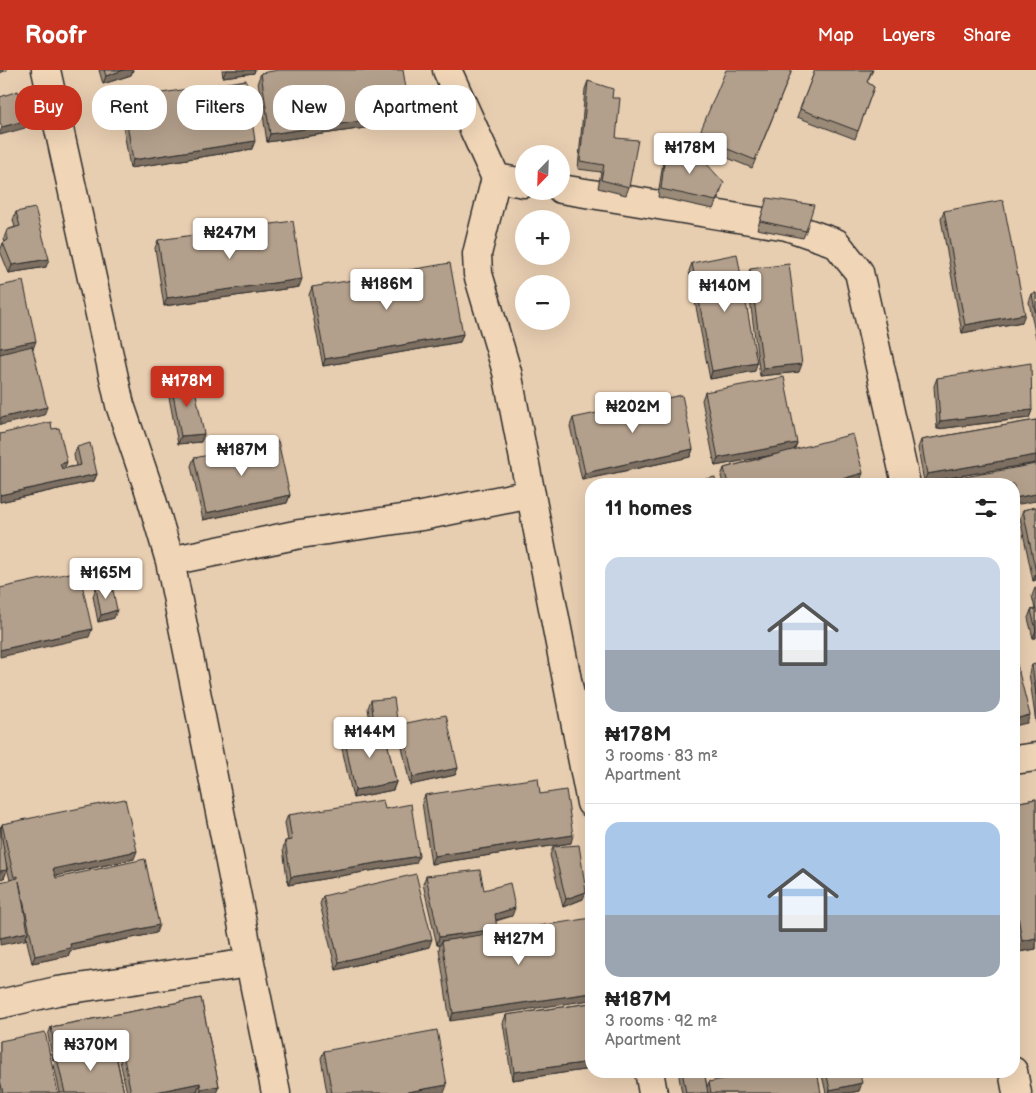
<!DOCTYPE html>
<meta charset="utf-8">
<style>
:root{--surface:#fff;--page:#f2f2f2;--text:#222;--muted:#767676;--line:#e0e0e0;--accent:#c8321e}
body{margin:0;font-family:"Balsamiq Sans",sans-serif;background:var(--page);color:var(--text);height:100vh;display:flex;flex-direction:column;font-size:19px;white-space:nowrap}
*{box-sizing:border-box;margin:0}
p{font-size:16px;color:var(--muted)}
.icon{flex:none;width:28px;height:28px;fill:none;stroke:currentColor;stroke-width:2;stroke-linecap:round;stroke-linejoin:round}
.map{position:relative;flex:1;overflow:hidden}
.side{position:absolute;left:585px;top:408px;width:435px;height:600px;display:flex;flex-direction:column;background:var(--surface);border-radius:20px;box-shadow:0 5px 20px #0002}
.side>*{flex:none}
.hud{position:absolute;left:15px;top:15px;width:475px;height:45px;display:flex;gap:10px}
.needle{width:32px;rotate:203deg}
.fabs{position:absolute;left:515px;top:75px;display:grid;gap:10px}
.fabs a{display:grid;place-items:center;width:55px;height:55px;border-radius:50%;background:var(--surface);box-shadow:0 5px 20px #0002;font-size:25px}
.price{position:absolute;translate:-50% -42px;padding:0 11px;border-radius:5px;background:#fff;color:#222;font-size:16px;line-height:32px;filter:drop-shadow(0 1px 2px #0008)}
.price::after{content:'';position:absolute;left:50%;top:30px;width:15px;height:11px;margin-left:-8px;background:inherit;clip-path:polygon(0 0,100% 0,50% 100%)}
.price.on{background:var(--accent);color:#fff}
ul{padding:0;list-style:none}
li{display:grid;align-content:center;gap:10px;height:265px;padding:0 20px}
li+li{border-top:1px solid var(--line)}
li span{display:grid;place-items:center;height:155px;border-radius:15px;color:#555}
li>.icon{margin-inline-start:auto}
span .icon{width:90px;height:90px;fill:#fffc;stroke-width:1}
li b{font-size:21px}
h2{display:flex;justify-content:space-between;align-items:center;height:60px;padding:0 20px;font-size:21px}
.pill{padding:0 18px;border-radius:20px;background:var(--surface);box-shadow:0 5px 20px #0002;font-size:18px;line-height:45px}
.pill.on{background:var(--accent);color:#fff}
header{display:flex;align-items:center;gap:30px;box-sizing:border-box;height:70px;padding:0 25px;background:var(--accent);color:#fff}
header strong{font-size:24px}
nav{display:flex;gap:28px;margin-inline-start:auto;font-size:18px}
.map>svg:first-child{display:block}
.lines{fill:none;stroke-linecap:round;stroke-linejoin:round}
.minor-casing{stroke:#2b2b2b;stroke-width:31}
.minor{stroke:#f0d5b7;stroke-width:28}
.wall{fill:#9a8a78;stroke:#2b2b2b}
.shaded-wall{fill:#7d7062;stroke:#2b2b2b}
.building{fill:#b3a08c;stroke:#2b2b2b}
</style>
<header>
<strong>Roofr</strong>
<nav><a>Map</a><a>Layers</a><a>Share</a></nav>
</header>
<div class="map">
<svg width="1036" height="1023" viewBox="0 0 1036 1023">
<rect width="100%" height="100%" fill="#e8ceb1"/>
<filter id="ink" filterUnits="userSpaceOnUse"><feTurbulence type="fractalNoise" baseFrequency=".02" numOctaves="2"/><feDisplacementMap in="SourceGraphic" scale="10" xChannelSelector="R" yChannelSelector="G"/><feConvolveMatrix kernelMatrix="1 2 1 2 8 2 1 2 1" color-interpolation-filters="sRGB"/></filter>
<g filter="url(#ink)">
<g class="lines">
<defs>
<path id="minor" d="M 46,0 L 120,335 L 149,420 L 170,491 L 276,1023
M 447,0 L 496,108 L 524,113
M 496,108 L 477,184 L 478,204 L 507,302 L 591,733
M 561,119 L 787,156 L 836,173 L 859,202 L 906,414
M 170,491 L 300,464 L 422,446 L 531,424
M 1014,690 L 1036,687
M 0,934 L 57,921 L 250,893
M 649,1001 L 653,1023
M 1013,1001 L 1017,1023"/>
</defs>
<use href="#minor" class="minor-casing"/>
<use href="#minor" class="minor"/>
</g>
<path class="wall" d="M 99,0 L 133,0 L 131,5 L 103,14 Z
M 222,0 L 255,0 L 254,3 L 223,7 Z
M 792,0 L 752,98 L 696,75 L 698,67 Z
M 815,0 L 873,0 L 867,12 L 874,17 L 855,69 L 797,47 Z
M 261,3 L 407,52 L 267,72 L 258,11 Z
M 588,11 L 612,28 L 616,68 L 629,117 L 626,125 L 598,118 L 601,102 L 578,99 L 585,19 Z
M 123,29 L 252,79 L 130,98 L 120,37 Z
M 666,76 L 721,121 L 713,139 L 658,127 L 664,84 Z
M 765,136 L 806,161 L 803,168 L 757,159 Z
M 944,141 L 1022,252 L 962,263 L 941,149 Z
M 16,142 L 46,197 L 9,203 L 0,181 L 3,173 L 5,172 L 4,168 L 7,160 L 15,157 L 13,150 Z
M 158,170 L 299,217 L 164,236 L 155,178 Z
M 692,193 L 755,301 L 710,309 L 689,201 Z
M 750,199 L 799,302 L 760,306 L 747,207 Z
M 312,217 L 463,264 L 460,272 L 323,296 L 309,225 Z
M 1036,223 L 1036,268 L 1029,232 L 1032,224 Z
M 937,308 L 1032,340 L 1029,348 L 937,359 L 934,316 Z
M 171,314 L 204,364 L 201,372 L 178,374 L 168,322 Z
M 705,322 L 797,373 L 794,380 L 860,411 L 851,414 L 723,414 L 721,406 L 724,398 L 776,384 L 715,396 L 702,330 Z
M 573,348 L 693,379 L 690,387 L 582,410 L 570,356 Z
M 1036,350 L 1036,393 L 924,412 L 918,378 L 921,370 Z
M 52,359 L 65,398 L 76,396 L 74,385 L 77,377 L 97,404 L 94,411 L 0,432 L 0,364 Z
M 194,388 L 290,425 L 287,433 L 203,450 L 191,396 Z
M 1036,437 L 1036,510 L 1033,511 L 1020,448 L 1023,440 Z
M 96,518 L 114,548 L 98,552 L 93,526 Z
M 1035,518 L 1036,518 L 1036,568 L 1033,568 L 1028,548 L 1031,540 L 1035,539 L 1032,526 Z
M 1036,594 L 1036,653 L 1029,603 L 1032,595 Z
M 371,630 L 397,650 L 394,658 L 384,659 L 396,712 L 393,720 L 353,728 L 341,674 L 344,666 L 371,660 L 368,638 Z
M 402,654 L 458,698 L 455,705 L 410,715 L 399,662 Z
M 540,724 L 571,773 L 431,794 L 422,732 L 425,725 Z
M 1036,729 L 1036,879 L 1018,882 L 1014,856 L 1014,733 Z
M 385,739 L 416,793 L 288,815 L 283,779 L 285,771 L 288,771 L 285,753 L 288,745 Z
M 2,754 L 134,789 L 55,806 L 56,808 L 156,863 L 70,881 L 68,886 L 32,893 L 26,867 L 25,870 L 6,794 L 7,800 L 4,808 L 1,759 Z
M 553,777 L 583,829 L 563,837 L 550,785 Z
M 426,806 L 484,820 L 512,846 L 496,851 L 450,951 L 439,879 L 440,875 L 437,875 L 423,814 Z
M 323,826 L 429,877 L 336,900 L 320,834 Z
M 201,928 L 219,1016 L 216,1023 L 198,1023 L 197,1021 L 188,1023 L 127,1023 L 117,977 L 115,978 L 124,1023 L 60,1023 L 54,995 L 56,989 L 53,990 L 48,965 L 51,957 Z
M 591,933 L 591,999 L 512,1010 L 503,953 L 506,945 Z
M 0,971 L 58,1023 L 0,1023 Z
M 324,981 L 444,1023 L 327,1023 L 321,988 Z
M 681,1001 L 704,1001 L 707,1017 L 709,1012 L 821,1023 L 682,1023 L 679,1007 Z
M 821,1001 L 859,1001 L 859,1021 L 849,1023 L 826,1023 Z"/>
<path class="shaded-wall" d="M 0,0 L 7,0 L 0,3 Z
M 124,0 L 133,0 L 131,5 L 103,14 L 106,6 Z
M 226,0 L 255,0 L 254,3 L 223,7 Z
M 410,44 L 407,52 L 267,72 L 270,64 Z
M 28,50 L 25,58 L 0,65 L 0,62 L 2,57 Z
M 255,71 L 252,79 L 130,98 L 133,90 Z
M 49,189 L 46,197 L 9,203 L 12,195 Z
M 302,209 L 299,217 L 164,236 L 167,228 Z
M 1025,244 L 1022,252 L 962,263 L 965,255 Z
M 463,264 L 460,272 L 323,296 L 325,289 Z
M 36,271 L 33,279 L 0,285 L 0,278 Z
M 757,293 L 755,301 L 710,309 L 712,301 Z
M 802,294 L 799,302 L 760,306 L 763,298 Z
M 47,337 L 44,345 L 0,355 L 0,348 Z
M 1032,340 L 1029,348 L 937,359 L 940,351 Z
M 204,364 L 201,372 L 178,374 L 181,366 Z
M 797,373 L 794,381 L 715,396 L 718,388 Z
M 693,379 L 690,387 L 582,410 L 585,403 Z
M 1036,385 L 1036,393 L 924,412 L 927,404 Z
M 67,392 L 64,400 L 58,401 L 60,394 Z
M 863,403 L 860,411 L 851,414 L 824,414 Z
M 97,404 L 94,411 L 0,432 L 0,425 Z
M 1036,424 L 1036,431 L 1014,435 L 1014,428 Z
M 290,425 L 287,433 L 203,450 L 206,443 Z
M 1036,503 L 1036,510 L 1033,511 Z
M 117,540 L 114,548 L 98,552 L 101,545 Z
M 92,559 L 89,567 L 0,587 L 0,580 Z
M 1036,560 L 1036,568 L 1033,568 Z
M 1030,645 L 1027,653 L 1014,656 L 1014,649 Z
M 397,650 L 394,658 L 371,660 L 374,652 Z
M 458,698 L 455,705 L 410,715 L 413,707 Z
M 396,712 L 393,720 L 353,728 L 355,720 Z
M 573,765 L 571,773 L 431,794 L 434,786 Z
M 137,781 L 134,789 L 51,807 L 53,799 Z
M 419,786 L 416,793 L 288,815 L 291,807 Z
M 7,800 L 4,808 L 0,809 L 0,801 Z
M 586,822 L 583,829 L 563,837 L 566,829 Z
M 515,838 L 512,846 L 492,851 L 495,844 Z
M 159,855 L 156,863 L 70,881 L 68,886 L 32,893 L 35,886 L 70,874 Z
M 497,859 L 494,866 L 442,871 L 440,875 L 437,875 L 439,867 Z
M 28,862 L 25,870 L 0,875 L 0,868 Z
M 1036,868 L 1036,879 L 1018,882 L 1022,871 Z
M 432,869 L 429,877 L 336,900 L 339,892 Z
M 591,923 L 591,930 L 450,951 L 453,943 Z
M 120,969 L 117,977 L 57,989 L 57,988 L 56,989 L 53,990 L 55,982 Z
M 591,992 L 591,999 L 512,1010 L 514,1002 Z
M 200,1013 L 197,1021 L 188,1023 L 151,1023 Z
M 862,1013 L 859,1021 L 849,1023 L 829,1023 L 830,1020 Z
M 447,1015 L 444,1023 L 402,1023 Z
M 219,1016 L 216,1023 L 200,1023 L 201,1019 Z"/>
<path class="building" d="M 104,0 L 124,0 L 106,6 Z
M 279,0 L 403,0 L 410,44 L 270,64 L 261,3 Z
M 726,0 L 792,0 L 755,90 L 698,67 Z
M 815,0 L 872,0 L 867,12 L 874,17 L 858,61 L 800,39 Z
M 246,10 L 255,71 L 133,90 L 123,29 Z
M 588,11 L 613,19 L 612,28 L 620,28 L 616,68 L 638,70 L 629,117 L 601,110 L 604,95 L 580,91 Z
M 18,21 L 28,50 L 2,57 L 0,52 L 0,27 Z
M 666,76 L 696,82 L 724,113 L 716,131 L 661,119 Z
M 767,128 L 814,135 L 806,161 L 760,151 Z
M 1003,130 L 1025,244 L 965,255 L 944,141 Z
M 35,138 L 49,189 L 12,195 L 3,173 L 8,170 L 7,160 L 20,156 L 16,142 Z
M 293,151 L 302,209 L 167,228 L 158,170 Z
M 737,184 L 757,293 L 712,301 L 692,193 Z
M 450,193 L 463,264 L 325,289 L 312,217 Z
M 789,194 L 802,294 L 763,298 L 750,199 Z
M 23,211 L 36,271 L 0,278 L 0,216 Z
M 1036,223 L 1036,246 L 1032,224 Z
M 32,276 L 47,337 L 0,348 L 0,284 Z
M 1031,293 L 1032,340 L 940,351 L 937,308 Z
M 784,307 L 797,373 L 718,388 L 705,322 Z
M 193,309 L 204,364 L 181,366 L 171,314 Z
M 682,325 L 693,379 L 585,403 L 573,348 Z
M 1036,350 L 1036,385 L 927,404 L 921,370 Z
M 51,352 L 52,359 L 59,358 L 67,392 L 60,394 L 62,399 L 81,395 L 77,377 L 90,373 L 97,404 L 0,425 L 0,364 Z
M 853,364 L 863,403 L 824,414 L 728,414 L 724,398 Z
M 278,371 L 290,425 L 206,443 L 194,388 Z
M 1036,394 L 1036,424 L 1014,428 L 1014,414 L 944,414 L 943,411 Z
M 715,407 L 716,414 L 680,414 Z
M 1036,437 L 1036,503 L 1023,440 Z
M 79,501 L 92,559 L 0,580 L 0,518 Z
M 112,515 L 117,540 L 101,545 L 96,518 Z
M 1036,539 L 1036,560 L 1031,540 Z
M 1036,594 L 1036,625 L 1032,595 Z
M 1017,595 L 1030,645 L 1014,649 L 1014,596 Z
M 394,628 L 397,650 L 374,652 L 371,630 Z
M 446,645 L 458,698 L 413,707 L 402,654 Z
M 384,658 L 396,712 L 355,720 L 344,666 Z
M 538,708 L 540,724 L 566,720 L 573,765 L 434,786 L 425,725 Z
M 125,729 L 137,781 L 53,799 L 56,808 L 145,789 L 159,855 L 70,874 L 71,878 L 35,886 L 19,811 L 28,862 L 0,868 L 0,812 L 18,808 L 18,806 L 14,807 L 2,754 Z
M 1036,729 L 1036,868 L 1022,871 L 1014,820 L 1014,733 Z
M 383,730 L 385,739 L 411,734 L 419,786 L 291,807 L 285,771 L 292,770 L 288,745 Z
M 0,756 L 7,800 L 0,801 Z
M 579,775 L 586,822 L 566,829 L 553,777 Z
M 480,800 L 484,820 L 510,813 L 515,838 L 495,844 L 497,859 L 439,867 L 426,806 Z
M 416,804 L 432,869 L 339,892 L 323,826 Z
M 591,848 L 591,923 L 453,943 L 442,871 Z
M 201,928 L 219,1016 L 201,1019 L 200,1013 L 151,1023 L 131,1023 L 120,969 L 55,982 L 51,957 Z
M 591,933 L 591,992 L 514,1002 L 506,945 Z
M 437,960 L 447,1015 L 402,1023 L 332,1023 L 324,981 Z
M 45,962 L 58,1023 L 3,1023 L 0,1010 L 0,971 Z
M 114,976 L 124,1023 L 65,1023 L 57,988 Z
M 682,1001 L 704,1001 L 708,1023 L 686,1023 Z
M 760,1001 L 817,1001 L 821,1023 L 711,1023 L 709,1012 Z
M 826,1001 L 859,1001 L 862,1013 L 830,1020 Z"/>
</g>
</svg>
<div class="fabs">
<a><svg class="needle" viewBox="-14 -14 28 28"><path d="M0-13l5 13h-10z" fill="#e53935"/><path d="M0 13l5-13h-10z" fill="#767676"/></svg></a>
<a>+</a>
<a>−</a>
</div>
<b class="price" style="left:690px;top:105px">₦178M</b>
<b class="price" style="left:230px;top:190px">₦247M</b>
<b class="price" style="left:387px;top:241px">₦186M</b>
<b class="price" style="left:725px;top:243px">₦140M</b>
<b class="price on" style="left:187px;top:338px">₦178M</b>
<b class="price" style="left:633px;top:364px">₦202M</b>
<b class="price" style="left:242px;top:407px">₦187M</b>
<b class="price" style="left:106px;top:530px">₦165M</b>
<b class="price" style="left:370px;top:689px">₦144M</b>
<b class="price" style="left:519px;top:896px">₦127M</b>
<b class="price" style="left:91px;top:1002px">₦370M</b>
<div class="hud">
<a class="pill on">Buy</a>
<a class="pill">Rent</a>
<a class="pill">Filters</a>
<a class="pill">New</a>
<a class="pill">Apartment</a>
</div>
<section class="side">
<h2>11 homes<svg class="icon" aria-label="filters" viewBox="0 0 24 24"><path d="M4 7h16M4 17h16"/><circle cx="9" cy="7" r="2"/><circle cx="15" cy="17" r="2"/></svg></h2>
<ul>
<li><span style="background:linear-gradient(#c9d6e8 60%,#9aa5b1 0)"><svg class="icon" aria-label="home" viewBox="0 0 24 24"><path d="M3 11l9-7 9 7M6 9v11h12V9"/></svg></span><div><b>₦178M</b><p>3 rooms · 83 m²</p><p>Apartment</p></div></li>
<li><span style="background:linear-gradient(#a9c7e8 60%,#9aa5b1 0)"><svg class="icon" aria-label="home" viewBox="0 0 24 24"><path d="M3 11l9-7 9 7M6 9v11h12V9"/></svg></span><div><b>₦187M</b><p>3 rooms · 92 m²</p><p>Apartment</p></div></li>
</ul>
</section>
</div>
